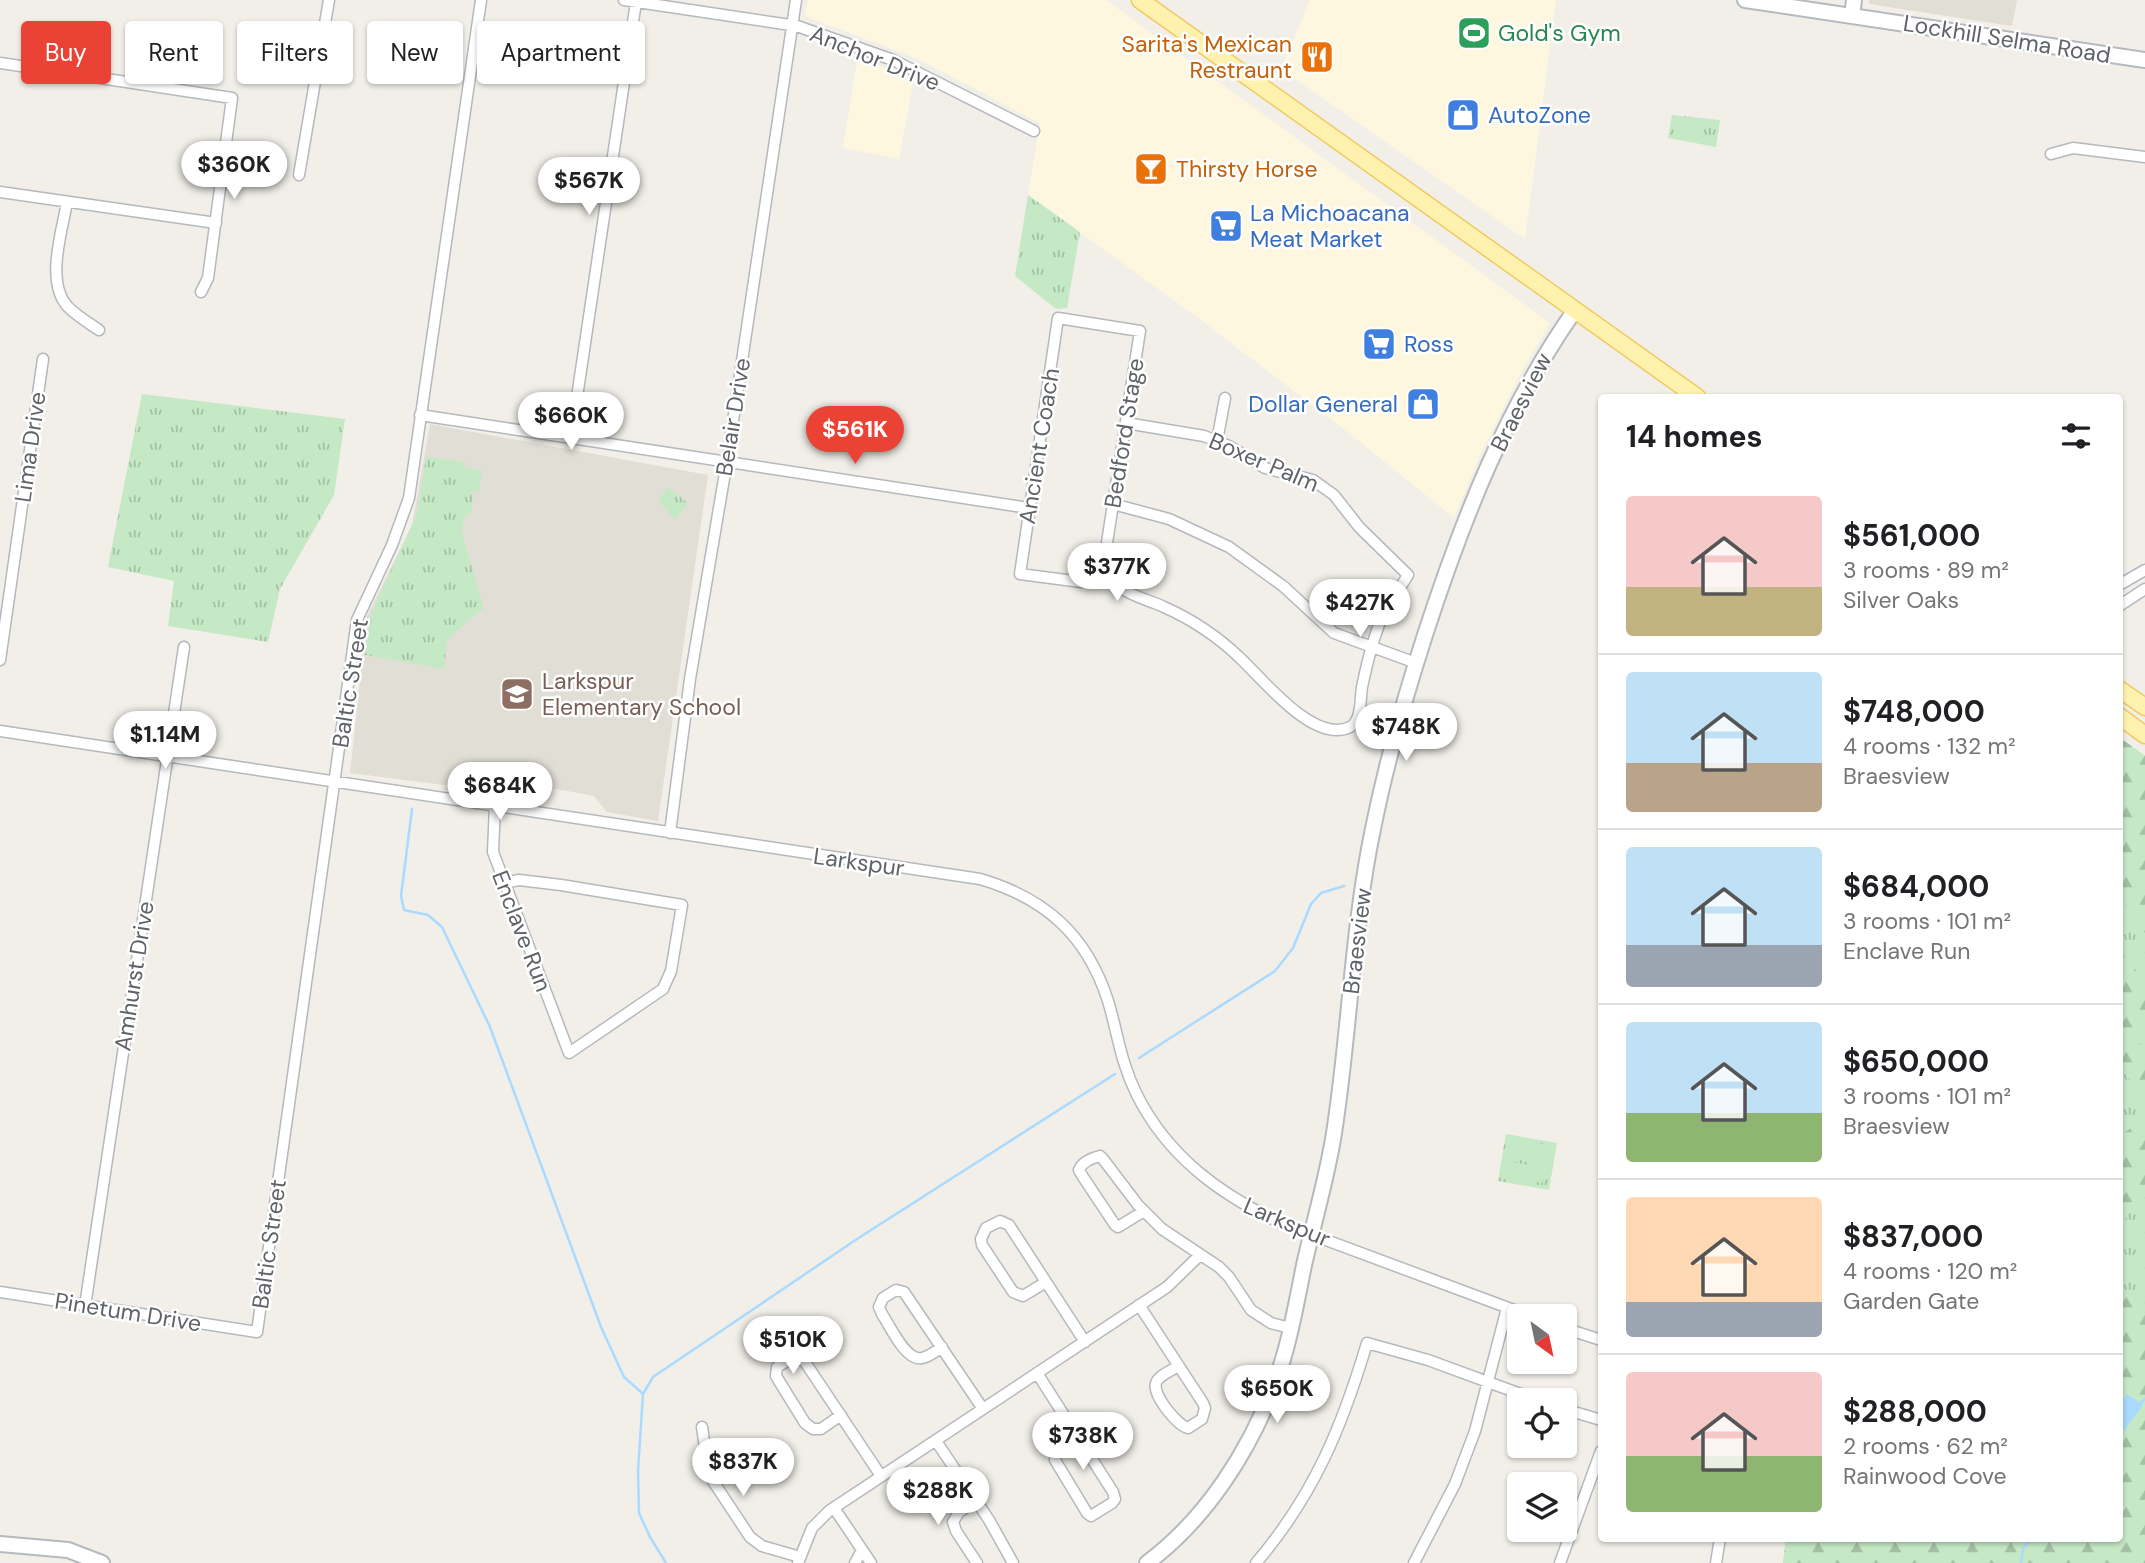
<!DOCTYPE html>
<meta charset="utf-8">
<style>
:root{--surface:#fff;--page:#f6f6f6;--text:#202124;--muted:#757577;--line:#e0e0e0;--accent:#ea4335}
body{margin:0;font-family:"DM Sans",sans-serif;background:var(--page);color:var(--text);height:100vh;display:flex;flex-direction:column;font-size:26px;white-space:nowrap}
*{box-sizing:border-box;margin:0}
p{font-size:23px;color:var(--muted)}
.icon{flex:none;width:38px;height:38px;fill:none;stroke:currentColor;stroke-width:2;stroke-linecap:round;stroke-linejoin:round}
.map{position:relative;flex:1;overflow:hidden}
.details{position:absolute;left:1598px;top:394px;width:525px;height:1148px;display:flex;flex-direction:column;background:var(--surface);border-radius:7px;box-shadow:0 2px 5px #0004}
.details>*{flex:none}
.top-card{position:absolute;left:21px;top:21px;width:665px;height:63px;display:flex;gap:14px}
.needle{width:46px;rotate:147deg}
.buttons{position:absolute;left:1507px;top:1304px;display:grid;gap:14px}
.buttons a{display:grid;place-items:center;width:70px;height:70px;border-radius:7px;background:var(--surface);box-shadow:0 2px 5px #0004;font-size:35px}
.price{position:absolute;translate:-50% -60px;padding:0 16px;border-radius:24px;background:#fff;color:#222;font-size:23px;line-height:46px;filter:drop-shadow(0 2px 4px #0008)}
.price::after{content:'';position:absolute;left:50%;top:42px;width:21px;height:16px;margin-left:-10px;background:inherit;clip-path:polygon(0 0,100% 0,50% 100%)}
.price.active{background:var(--accent);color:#fff}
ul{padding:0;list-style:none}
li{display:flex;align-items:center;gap:21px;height:175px;padding:0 28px}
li+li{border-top:2px solid var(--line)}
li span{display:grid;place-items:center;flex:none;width:196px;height:140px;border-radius:7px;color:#555}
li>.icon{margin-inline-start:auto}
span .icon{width:84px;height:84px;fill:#fffc;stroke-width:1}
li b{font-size:30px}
h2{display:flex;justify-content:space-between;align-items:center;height:84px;padding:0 28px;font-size:30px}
.tag{padding:0 24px;border-radius:7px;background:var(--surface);box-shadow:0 2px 5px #0004;font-size:24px;line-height:63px}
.tag.active{background:var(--accent);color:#fff}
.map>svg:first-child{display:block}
.commercial{fill:#fef7e0}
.education{fill:#e1ded6}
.grass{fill:url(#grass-tufts)}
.forest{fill:url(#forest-firs)}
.pitch{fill:#c5e8c5}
.water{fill:#aadaff}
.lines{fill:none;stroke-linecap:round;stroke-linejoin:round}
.stream{stroke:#aadaff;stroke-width:2.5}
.street-casing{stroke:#b5b8bc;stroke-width:13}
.secondary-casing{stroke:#b6babf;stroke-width:18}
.primary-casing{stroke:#f2c960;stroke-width:19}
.street{stroke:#fff;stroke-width:10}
.secondary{stroke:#fff;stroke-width:14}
.primary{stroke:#fff2af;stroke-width:16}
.labels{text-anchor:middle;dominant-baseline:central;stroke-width:5;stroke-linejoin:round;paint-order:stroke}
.leisure-label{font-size:23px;fill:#27864d;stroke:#fff;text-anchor:start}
.street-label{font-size:23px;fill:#5f6368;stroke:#fff}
.food-label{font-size:23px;fill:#c56008;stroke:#fff;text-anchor:end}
.shop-label{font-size:23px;fill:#366cbe;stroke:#fff;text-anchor:start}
.education-label{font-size:23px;fill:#785e54;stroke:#fff;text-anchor:start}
</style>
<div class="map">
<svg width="2145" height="1563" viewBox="0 0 2145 1563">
<defs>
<pattern id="grass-tufts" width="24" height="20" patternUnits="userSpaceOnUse" patternTransform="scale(1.75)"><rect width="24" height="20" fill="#c5e8c5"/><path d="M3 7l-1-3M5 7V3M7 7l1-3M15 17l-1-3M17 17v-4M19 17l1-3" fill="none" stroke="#a3c0a4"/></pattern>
<pattern id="forest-firs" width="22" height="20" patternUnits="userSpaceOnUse" patternTransform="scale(1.75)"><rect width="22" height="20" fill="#c5e8c5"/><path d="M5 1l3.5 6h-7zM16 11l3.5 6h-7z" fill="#a3c0a4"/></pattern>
</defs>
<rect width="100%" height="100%" fill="#f1efe8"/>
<path class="commercial" d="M 808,0 L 1106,0 L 1550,323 L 1518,378 L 1481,453 L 1454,518 L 1353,436 L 1197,317 L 1028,195 L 1040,123 L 918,59 L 805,16 Z
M 1310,0 L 1556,0 L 1525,239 L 1281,69 Z
M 858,55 L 913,83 L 899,159 L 843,148 Z"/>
<path class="education" d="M 1869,0 L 2017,0 L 2012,26 L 1869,4 Z
M 430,424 L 708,475 L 658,821 L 607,812 L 594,796 L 487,776 L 475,789 L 350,773 L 367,616 L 412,525 Z"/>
<path class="grass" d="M 1672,115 L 1720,120 L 1716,147 L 1668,138 Z
M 1028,195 L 1080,232 L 1067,308 L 1056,309 L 1015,276 Z
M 142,394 L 345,419 L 334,495 L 280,589 L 268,642 L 168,626 L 174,581 L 108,567 Z
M 426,457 L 465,462 L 465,468 L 482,470 L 479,492 L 473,491 L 472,511 L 464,519 L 462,533 L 484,609 L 479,611 L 447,640 L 444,669 L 365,655 L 371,614 L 417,514 Z
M 668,487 L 688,503 L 676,519 L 674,519 L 658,500 Z
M 2119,737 L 2145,756 L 2145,1563 L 1783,1563 L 1786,1538 L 2119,1538 Z
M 1506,1134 L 1557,1143 L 1549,1190 L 1498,1181 Z"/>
<path class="forest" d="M 2119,737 L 2145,756 L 2145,933 L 2119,894 Z
M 2119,949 L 2145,986 L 2145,1032 L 2137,1038 L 2145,1051 L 2145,1101 L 2119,1063 Z
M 2145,1117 L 2145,1192 L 2119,1228 L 2119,1137 Z
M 2119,1293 L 2145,1307 L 2145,1563 L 1783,1563 L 1786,1538 L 2119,1538 L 2119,1437 L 2142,1405 L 2127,1394 L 2119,1405 Z"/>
<path class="pitch" d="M 1516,1139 L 1549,1145 L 1546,1161 L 1513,1155 Z
M 1512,1162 L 1545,1168 L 1542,1183 L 1509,1177 Z"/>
<path class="water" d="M 2127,1394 L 2143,1405 L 2119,1437 L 2119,1405 Z"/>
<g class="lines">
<path class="stream" d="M 412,809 L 401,896 L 404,910 L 428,915 L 442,927 L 490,1027 L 601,1327 L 624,1377 L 642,1393
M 1139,1058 L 1275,971 L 1293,948 L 1311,904 L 1321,893 L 1344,886
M 2138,1406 L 2145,1399
M 666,1563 L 650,1537 L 639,1513 L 638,1471 L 643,1394 L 653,1377 L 857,1239 L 1115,1074
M 2021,1563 L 2023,1548 L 2033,1538"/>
<defs>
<path id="street" d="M 624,0 L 797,26 L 893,60 L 1034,131
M 0,63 L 232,98 L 208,278 L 201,292
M 2051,154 L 2073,148 L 2145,157
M 299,175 L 329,0
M 0,192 L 216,223
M 67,202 C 62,232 45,282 68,307 C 77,316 89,323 99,330
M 420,415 L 1029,508
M 571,437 L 636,2
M 1217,441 L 1225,398
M 1113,504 L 1169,519 L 1229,547 L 1283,586 L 1334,633 L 1416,663
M 1109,573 L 1081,582 L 1020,574 L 1058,318 L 1140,331 L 1106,549 C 1105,564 1108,577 1120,587 C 1132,597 1150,600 1164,607 C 1191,619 1217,636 1239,657 C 1262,678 1314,745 1350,727 C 1362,721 1360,699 1362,687 C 1367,663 1374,633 1385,611 C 1392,598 1401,587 1408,575 L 1359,527 L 1334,495 L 1313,480 L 1265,468 L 1229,446 L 1204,436 L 1126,423
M 2119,585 L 2145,570
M 2119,606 L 2145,589
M 0,660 L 43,359
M 0,731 L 980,879 C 1045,898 1087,935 1108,1001 C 1118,1034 1120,1060 1136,1093 C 1167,1156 1220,1195 1283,1224 L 1530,1316
M 495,806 L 493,852 L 569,1053 L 663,989 L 671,971 L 682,905 L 561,885 L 519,880 L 503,883
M 670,833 L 690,679 L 727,461 L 796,0
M 1144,1211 L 1118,1227 L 1115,1225 L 1083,1177 L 1079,1170 C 1082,1162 1092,1158 1100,1156 L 1103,1159 L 1138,1205 L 1162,1229 L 1219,1267 L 1229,1277 L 1251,1310 L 1271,1323 L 1290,1328
M 1046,1282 L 1023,1296 L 1013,1292 L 982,1245 L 981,1239 L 986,1228 L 1000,1221 L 1009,1225 L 1085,1342
M 0,1292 L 257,1332 L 357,620 L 392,545 L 409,498 L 481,0
M 1139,1305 L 1203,1403 L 1205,1408 L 1202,1419 L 1188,1428 C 1177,1425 1152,1395 1156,1383 C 1158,1376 1172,1370 1179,1366
M 85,1306 L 184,647
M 1564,1328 L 1601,1340
M 942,1347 C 936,1351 929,1357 922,1358 C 906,1362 890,1326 882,1314 L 879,1307 L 883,1298 L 896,1290 L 904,1292 L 983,1409
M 1037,1373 L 1113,1492 L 1115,1499 L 1112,1503 L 1091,1516 L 1087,1513 L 1055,1460 L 1056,1450 L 1078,1436
M 1564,1409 L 1601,1420
M 841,1415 L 821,1429 L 813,1429 L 805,1423 L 779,1381 L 776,1376 L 777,1367 L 796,1356 L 805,1362 L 881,1476
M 702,1427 L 709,1475 L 750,1537 L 762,1546 L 800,1557
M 936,1441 L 989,1520 L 1013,1563
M 976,1501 L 959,1512 L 953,1522 L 956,1531 L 977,1563
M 834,1508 L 871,1563
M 798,1563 L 812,1528 L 829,1511 L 1167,1287 L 1200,1255
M 855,1563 L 862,1550
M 1256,1563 C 1314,1495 1342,1427 1367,1343 L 1428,1360 L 1537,1400
M 1414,1563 L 1455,1484 L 1475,1431 L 1507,1308
M 1560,1563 L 1601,1451
M 1716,1563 L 1720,1538"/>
<path id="secondary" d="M 1745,0 L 2145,60
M 1852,16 L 1854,0
M 0,1544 L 68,1550 L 102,1563
M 1147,1563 C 1206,1519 1249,1452 1275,1383 C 1289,1346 1296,1305 1304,1265 C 1314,1221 1327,1178 1334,1133 C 1350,1031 1352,926 1374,824 C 1387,760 1405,697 1425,635 C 1462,521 1506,408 1575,310"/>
<path id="primary" d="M 1140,0 L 1697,397
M 2119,689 L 2145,707
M 2119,716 L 2145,735"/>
</defs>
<use href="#street" class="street-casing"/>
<use href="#secondary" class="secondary-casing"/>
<use href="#primary" class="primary-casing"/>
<use href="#street" class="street"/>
<use href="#secondary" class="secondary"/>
<use href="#primary" class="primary"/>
</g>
<defs>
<symbol id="stadium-square" viewBox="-11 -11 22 22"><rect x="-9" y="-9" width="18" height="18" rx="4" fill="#2e9e5b" stroke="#fff"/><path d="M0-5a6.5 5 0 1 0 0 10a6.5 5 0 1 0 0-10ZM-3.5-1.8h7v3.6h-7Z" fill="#fff"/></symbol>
<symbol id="restaurant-square" viewBox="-11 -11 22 22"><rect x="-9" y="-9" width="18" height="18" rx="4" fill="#e8710a" stroke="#fff"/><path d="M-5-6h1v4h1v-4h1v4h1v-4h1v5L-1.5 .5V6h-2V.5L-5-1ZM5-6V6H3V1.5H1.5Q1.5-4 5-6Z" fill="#fff"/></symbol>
<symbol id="shop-square" viewBox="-11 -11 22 22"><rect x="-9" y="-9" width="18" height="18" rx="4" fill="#3f7fe0" stroke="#fff"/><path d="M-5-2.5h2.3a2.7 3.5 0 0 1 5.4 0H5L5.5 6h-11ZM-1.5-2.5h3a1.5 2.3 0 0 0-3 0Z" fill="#fff"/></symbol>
<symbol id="bar-square" viewBox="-11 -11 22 22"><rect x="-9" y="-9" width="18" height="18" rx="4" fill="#e8710a" stroke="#fff"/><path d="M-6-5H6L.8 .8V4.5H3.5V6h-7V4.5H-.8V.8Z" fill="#fff"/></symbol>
<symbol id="supermarket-square" viewBox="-11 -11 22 22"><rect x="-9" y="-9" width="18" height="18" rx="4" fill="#3f7fe0" stroke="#fff"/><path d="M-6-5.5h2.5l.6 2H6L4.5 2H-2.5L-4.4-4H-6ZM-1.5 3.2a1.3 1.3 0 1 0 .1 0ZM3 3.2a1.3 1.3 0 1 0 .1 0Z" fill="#fff"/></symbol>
<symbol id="school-square" viewBox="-11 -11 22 22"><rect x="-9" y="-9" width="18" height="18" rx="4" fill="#8d6e63" stroke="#fff"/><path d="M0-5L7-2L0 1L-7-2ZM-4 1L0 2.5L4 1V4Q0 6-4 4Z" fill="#fff"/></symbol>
</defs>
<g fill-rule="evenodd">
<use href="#stadium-square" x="1455" y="14" width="38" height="38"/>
<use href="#restaurant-square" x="1298" y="38" width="38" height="38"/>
<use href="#shop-square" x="1444" y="96" width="38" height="38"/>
<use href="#bar-square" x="1132" y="150" width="38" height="38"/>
<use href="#supermarket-square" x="1207" y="207" width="38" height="38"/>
<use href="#supermarket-square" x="1360" y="325" width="38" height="38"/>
<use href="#shop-square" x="1404" y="385" width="38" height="38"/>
<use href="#school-square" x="498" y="675" width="38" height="38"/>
</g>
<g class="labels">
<g class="leisure-label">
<text x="1498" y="33">Gold's Gym</text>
</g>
<g class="street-label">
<text transform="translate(2007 39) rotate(9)">Lockhill Selma Road</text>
<text transform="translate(875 58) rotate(22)">Anchor Drive</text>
<text transform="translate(1521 402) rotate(-63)">Braesview</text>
<text transform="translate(733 417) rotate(-81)">Belair Drive</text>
<text transform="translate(1124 433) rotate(-81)">Bedford Stage</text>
<text transform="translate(1039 446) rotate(-81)">Ancient Coach</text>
<text transform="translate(30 447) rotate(-82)">Lima Drive</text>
<text transform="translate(1264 462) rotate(23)">Boxer Palm</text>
<text transform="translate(350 683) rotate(-81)">Baltic Street</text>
<text transform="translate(859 862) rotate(8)">Larkspur</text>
<text transform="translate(522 931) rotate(69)">Enclave Run</text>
<text transform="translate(1357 941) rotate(-83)">Braesview</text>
<text transform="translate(134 976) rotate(-81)">Amhurst Drive</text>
<text transform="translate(1287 1222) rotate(23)">Larkspur</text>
<text transform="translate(269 1244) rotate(-82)">Baltic Street</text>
<text transform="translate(128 1312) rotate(9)">Pinetum Drive</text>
</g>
<g class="food-label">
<text x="1292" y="44">Sarita's Mexican<tspan x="1292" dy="26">Restraunt</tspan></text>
<text x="1176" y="169" text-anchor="start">Thirsty Horse</text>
</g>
<g class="shop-label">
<text x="1488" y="115">AutoZone</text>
<text x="1250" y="213">La Michoacana<tspan x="1250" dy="26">Meat Market</tspan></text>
<text x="1404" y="344">Ross</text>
<text x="1398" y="404" text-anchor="end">Dollar General</text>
</g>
<g class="education-label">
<text x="542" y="681">Larkspur<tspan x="542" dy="26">Elementary School</tspan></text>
</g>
</g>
</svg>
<div class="buttons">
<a><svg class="needle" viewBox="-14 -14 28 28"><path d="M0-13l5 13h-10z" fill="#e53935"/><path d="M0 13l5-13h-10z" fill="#757577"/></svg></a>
<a><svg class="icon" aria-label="locate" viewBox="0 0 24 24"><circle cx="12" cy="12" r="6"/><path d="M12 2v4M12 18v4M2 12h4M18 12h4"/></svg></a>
<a><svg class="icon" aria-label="layers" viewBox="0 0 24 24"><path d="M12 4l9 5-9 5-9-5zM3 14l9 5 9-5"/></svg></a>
</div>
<b class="price" style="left:234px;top:201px">$360K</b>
<b class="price" style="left:589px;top:217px">$567K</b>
<b class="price" style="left:571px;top:452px">$660K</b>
<b class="price active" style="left:855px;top:466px">$561K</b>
<b class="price" style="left:1117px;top:603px">$377K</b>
<b class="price" style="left:1360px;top:639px">$427K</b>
<b class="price" style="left:1406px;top:763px">$748K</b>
<b class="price" style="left:165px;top:771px">$1.14M</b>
<b class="price" style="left:500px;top:822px">$684K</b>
<b class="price" style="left:793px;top:1376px">$510K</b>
<b class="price" style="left:1277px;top:1425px">$650K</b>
<b class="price" style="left:1083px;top:1472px">$738K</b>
<b class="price" style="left:743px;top:1498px">$837K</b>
<b class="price" style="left:938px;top:1527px">$288K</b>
<div class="top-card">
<a class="tag active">Buy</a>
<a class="tag">Rent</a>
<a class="tag">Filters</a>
<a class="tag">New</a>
<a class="tag">Apartment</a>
</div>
<section class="details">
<h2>14 homes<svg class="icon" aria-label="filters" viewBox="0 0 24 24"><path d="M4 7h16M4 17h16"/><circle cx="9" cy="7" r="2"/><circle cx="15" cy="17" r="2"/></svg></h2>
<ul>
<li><span style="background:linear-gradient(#f6c9c9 65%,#c2b280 0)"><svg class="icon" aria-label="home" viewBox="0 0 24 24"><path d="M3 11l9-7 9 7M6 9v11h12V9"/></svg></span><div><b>$561,000</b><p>3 rooms · 89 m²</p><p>Silver Oaks</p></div></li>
<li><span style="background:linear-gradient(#bfe0f5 65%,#b9a48a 0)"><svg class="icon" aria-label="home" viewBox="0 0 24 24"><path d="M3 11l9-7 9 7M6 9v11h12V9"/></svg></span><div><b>$748,000</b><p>4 rooms · 132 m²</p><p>Braesview</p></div></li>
<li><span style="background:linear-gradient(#bfe0f5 70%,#9aa5b1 0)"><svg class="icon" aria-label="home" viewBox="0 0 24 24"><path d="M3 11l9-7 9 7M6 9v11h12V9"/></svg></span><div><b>$684,000</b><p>3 rooms · 101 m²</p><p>Enclave Run</p></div></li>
<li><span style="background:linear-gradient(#bfe0f5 65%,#8fb573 0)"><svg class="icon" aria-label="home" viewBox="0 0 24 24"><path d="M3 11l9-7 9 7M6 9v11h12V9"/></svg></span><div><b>$650,000</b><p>3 rooms · 101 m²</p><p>Braesview</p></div></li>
<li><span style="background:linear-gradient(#ffd9b3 75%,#9aa5b1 0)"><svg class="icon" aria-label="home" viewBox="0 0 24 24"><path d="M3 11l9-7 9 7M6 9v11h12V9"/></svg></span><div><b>$837,000</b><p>4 rooms · 120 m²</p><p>Garden Gate</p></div></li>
<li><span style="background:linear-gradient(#f6c9c9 60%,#8fb573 0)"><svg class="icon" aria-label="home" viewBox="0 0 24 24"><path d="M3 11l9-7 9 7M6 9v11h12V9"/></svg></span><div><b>$288,000</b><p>2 rooms · 62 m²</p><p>Rainwood Cove</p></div></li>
</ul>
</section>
</div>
